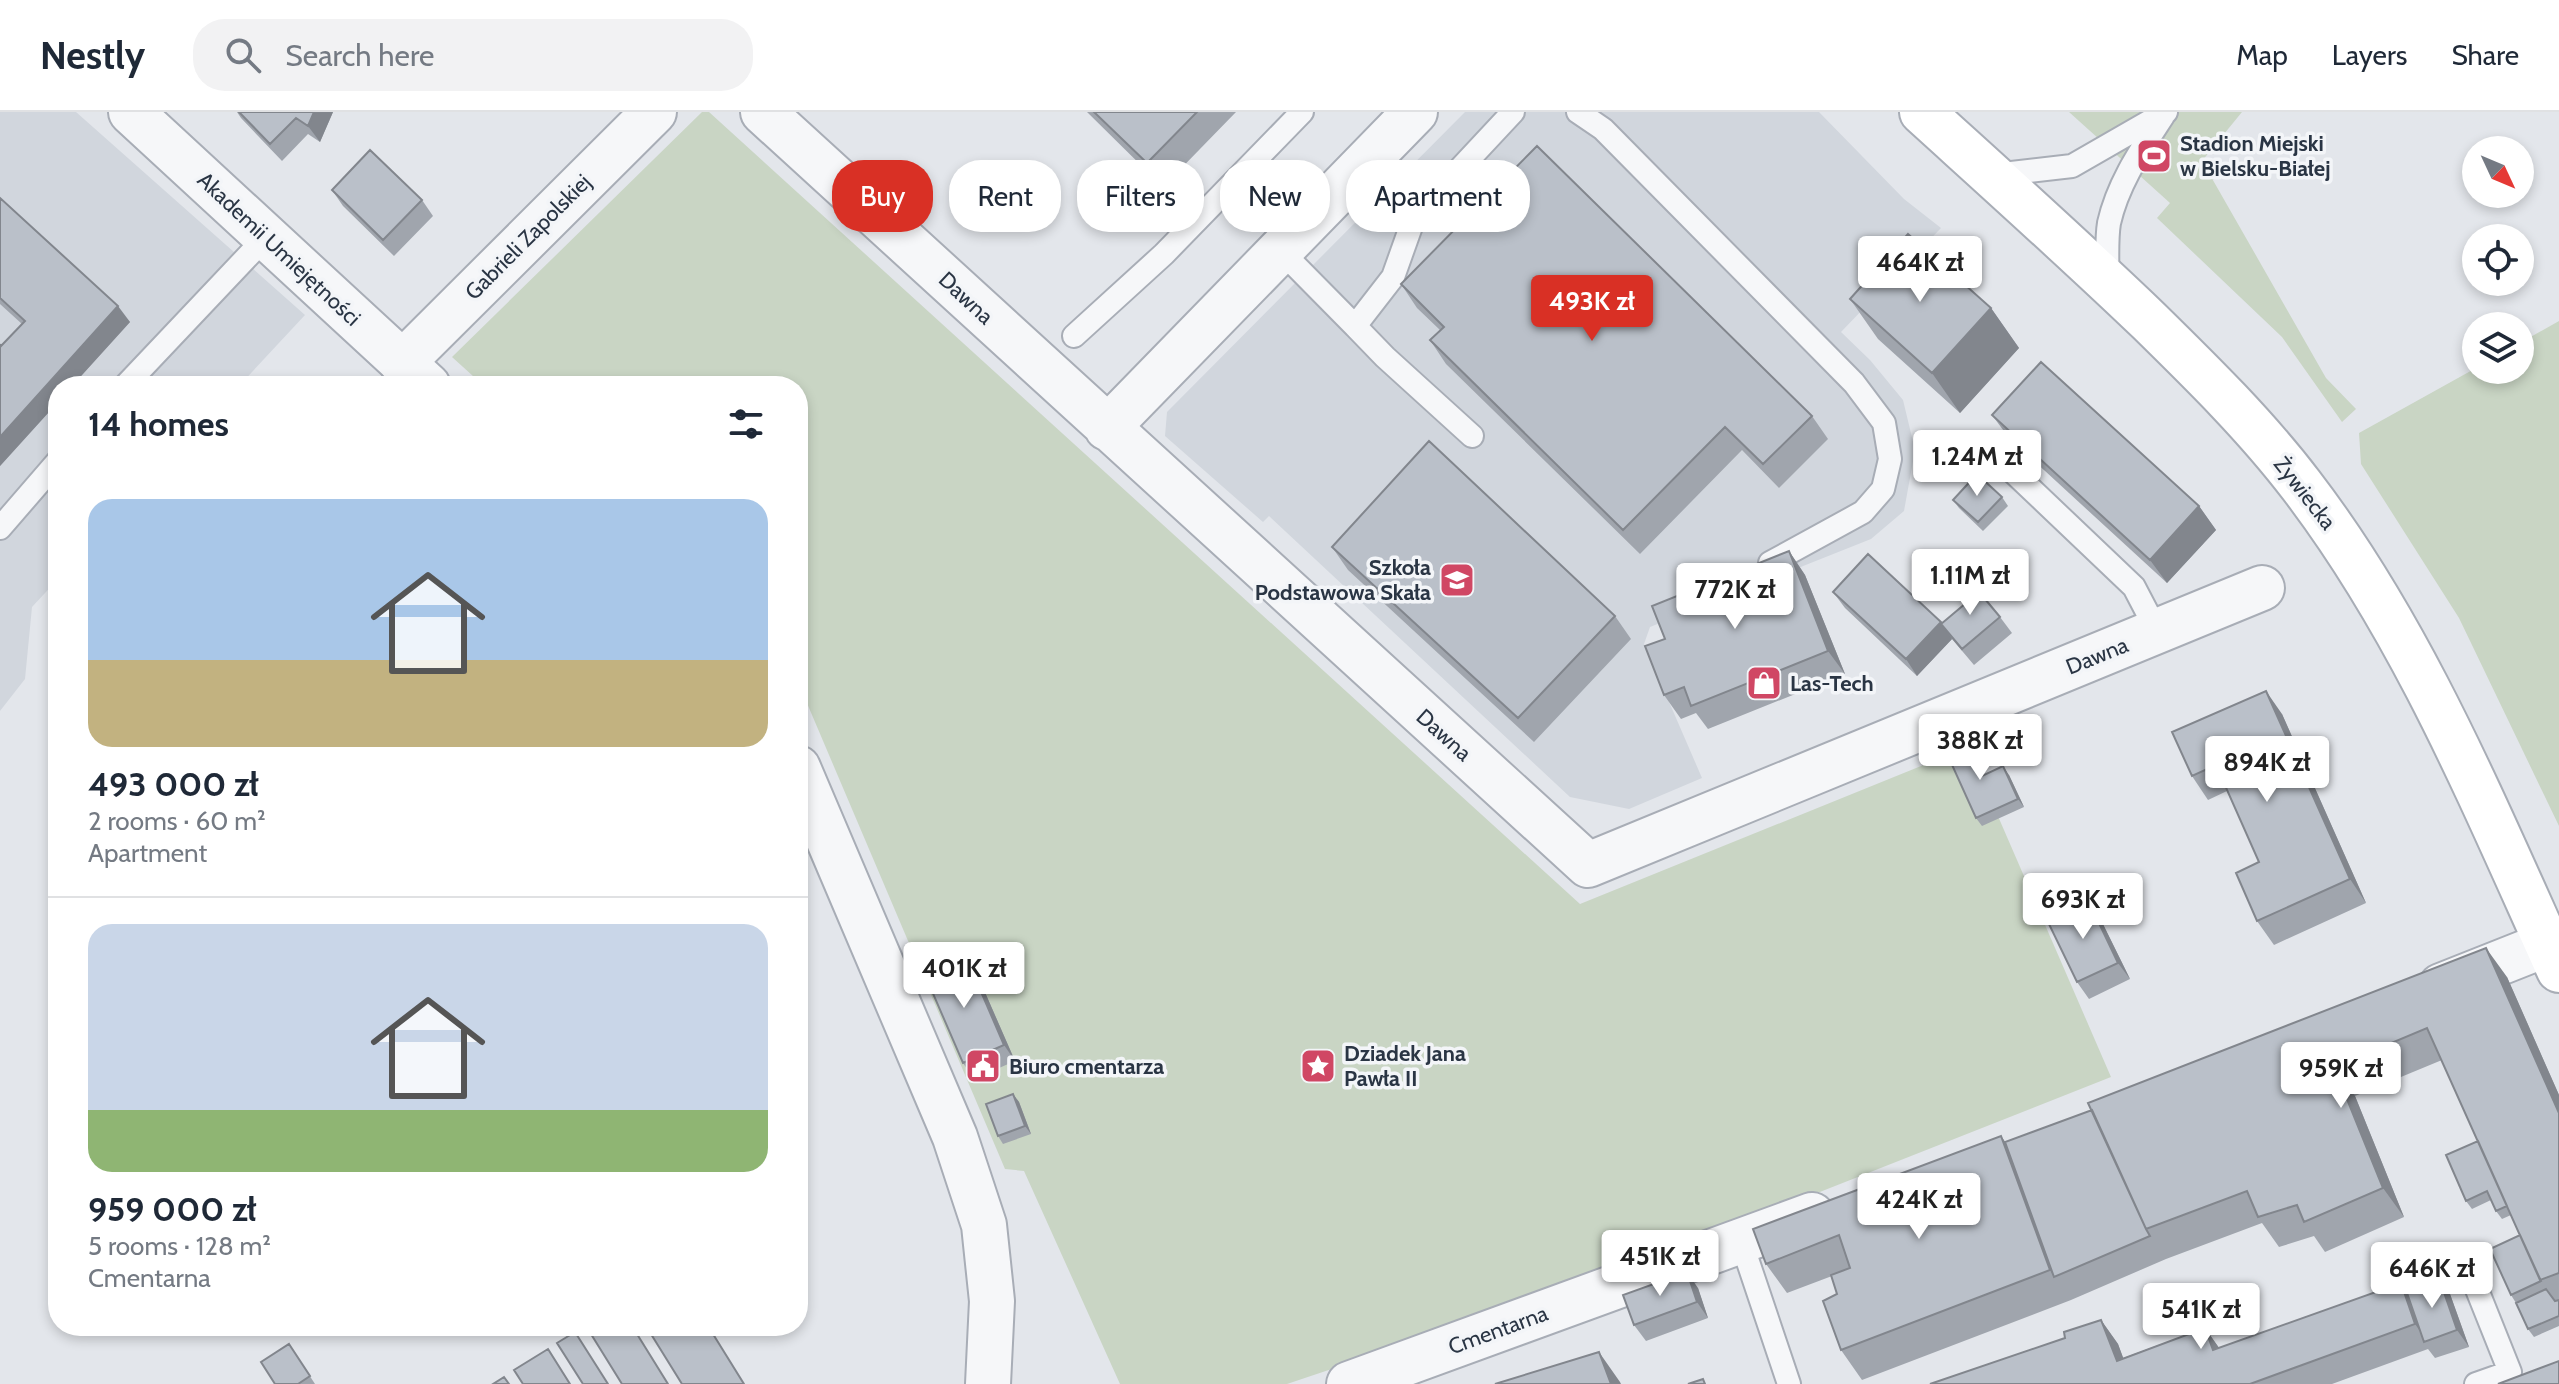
<!DOCTYPE html>
<meta charset="utf-8">
<style>
:root{--surface:#fff;--page:#f2f2f3;--text:#1f2937;--muted:#747a83;--line:#e0e1e3;--accent:#d93025}
body{margin:0;font-family:Cabin,sans-serif;background:var(--page);color:var(--text);height:100vh;display:flex;flex-direction:column;font-size:30px;white-space:nowrap}
*{box-sizing:border-box;margin:0}
p{font-size:26px;color:var(--muted)}
.icon{flex:none;width:44px;height:44px;fill:none;stroke:currentColor;stroke-width:2;stroke-linecap:round;stroke-linejoin:round}
.map{position:relative;flex:1;overflow:hidden}
.panel{position:absolute;left:48px;top:264px;width:760px;height:960px;display:flex;flex-direction:column;background:var(--surface);border-radius:32px;box-shadow:0 4px 12px #0003}
.panel>*{flex:none}
.hud{position:absolute;left:832px;top:48px;width:760px;height:72px;display:flex;gap:16px}
.needle{width:52px;rotate:134deg}
.controls{position:absolute;left:2462px;top:24px;display:grid;gap:16px}
.controls a{display:grid;place-items:center;width:72px;height:72px;border-radius:50%;background:var(--surface);box-shadow:0 4px 12px #0003;font-size:40px}
.price{position:absolute;translate:-50% -68px;padding:0 18px;border-radius:8px;background:#fff;color:#222;font-size:26px;line-height:52px;filter:drop-shadow(0 2px 4px #0008)}
.price::after{content:'';position:absolute;left:50%;top:48px;width:24px;height:18px;margin-left:-12px;background:inherit;clip-path:polygon(0 0,100% 0,50% 100%)}
.price.on{background:var(--accent);color:#fff}
ul{padding:0;list-style:none}
li{display:grid;align-content:center;gap:16px;height:424px;padding:0 40px}
li+li{border-top:2px solid var(--line)}
li span{display:grid;place-items:center;height:248px;border-radius:24px;color:#555}
li>.icon{margin-inline-start:auto}
span .icon{width:144px;height:144px;fill:#fffc;stroke-width:1}
li b{font-size:34px}
h2{display:flex;justify-content:space-between;align-items:center;height:96px;padding:0 40px;font-size:34px}
.pill{padding:0 28px;border-radius:32px;background:var(--surface);box-shadow:0 4px 12px #0003;font-size:28px;line-height:72px}
.pill.on{background:var(--accent);color:#fff}
header{display:flex;align-items:center;gap:48px;box-sizing:border-box;height:112px;padding:0 40px;background:var(--surface);border-bottom:2px solid var(--line)}
header strong{font-size:38px}
nav{display:flex;gap:44px;margin-inline-start:auto;font-size:28px}
.search{width:560px;height:72px;background:var(--page);display:flex;align-items:center;gap:20px;box-sizing:border-box;padding:0 28px;border-radius:32px;color:var(--muted);font-size:30px}
.map>svg:first-child{display:block}
.built{fill:#d1d6dd}
.green{fill:#c9d5c4}
.lines{fill:none;stroke-linecap:round;stroke-linejoin:round}
.service-casing{stroke:#a8adb6;stroke-width:26}
.minor-casing{stroke:#a8adb6;stroke-width:48}
.tertiary-casing{stroke:#a8adb6;stroke-width:48}
.secondary-casing{stroke:#a8adb6;stroke-width:48}
.service{stroke:#f6f7f9;stroke-width:22}
.minor{stroke:#f6f7f9;stroke-width:44}
.tertiary{stroke:#f6f7f9;stroke-width:44}
.secondary{stroke:#fff;stroke-width:44}
.wall{fill:#a0a5ad}
.shaded-wall{fill:#82868d}
.building{fill:#bac0c9;stroke:#82868d;stroke-width:2}
.labels{text-anchor:middle;dominant-baseline:central;stroke-width:7;stroke-linejoin:round;paint-order:stroke}
.poi-label{font-size:22px;font-weight:bold;fill:#2a3544;stroke:#f3f5f8;text-anchor:start}
.street-label{font-size:22px;fill:#2a3544;stroke:#f3f5f8}
</style>
<header>
<strong>Nestly</strong>
<div class="search"><svg class="icon" aria-label="search" viewBox="0 0 24 24"><circle cx="10" cy="10" r="6"/><path d="M15 15l6 6"/></svg>Search here</div>
<nav><a>Map</a><a>Layers</a><a>Share</a></nav>
</header>
<div class="map">
<svg width="2559" height="1272" viewBox="0 0 2559 1272">
<rect width="100%" height="100%" fill="#e3e6eb"/>
<path class="built" d="M 0,0 L 76,0 L 305,203 L 239,274 L 58,274 L 58,467 L 32,495 L 25,567 L 0,599 Z
M 1465,0 L 1819,0 L 1904,87 L 1941,116 L 1841,220 L 1870,248 L 1903,288 L 1915,338 L 1904,399 L 1871,427 L 1650,515 L 1644,532 L 1702,666 L 1629,697 L 1570,685 L 1269,404 L 1263,410 L 1165,324 L 1167,300 Z"/>
<path class="green" d="M 702,0 L 709,0 L 1580,792 L 1968,635 L 2111,965 L 1597,1168 L 1287,1272 L 1120,1272 L 1024,1059 L 1005,1057 L 798,570 L 798,274 L 484,274 L 452,245 Z
M 2069,0 L 2242,0 L 2202,49 L 2326,266 L 2356,297 L 2342,310 L 2282,225 L 2157,106 L 2170,91 Z
M 2559,209 L 2559,714 L 2459,506 L 2361,352 L 2359,321 L 2476,256 L 2476,258 L 2520,258 L 2520,231 Z"/>
<g class="lines">
<defs>
<path id="service" d="M 1578,0 L 1603,17 L 1854,271 L 1884,311 L 1890,347 L 1883,377 L 1863,400 L 1770,451
M 1994,63 L 2072,54 L 2166,0
M 1280,138 L 1355,214 L 1393,165 L 1414,106 L 1513,0
M 2107,168 C 2108,150 2106,129 2109,111 C 2118,71 2141,38 2163,4
M 1355,214 L 1385,245 L 1472,324
M 1074,224 L 1164,142 L 1302,0
M 125,274 L 266,125
M 2010,357 L 2134,475 L 2157,519
M 0,416 L 58,349
M 1741,1129 L 1789,1272
M 2464,1145 L 2510,1260 L 2476,1272"/>
<path id="minor" d="M 763,0 L 1588,753 L 2262,476
M 402,251 L 654,0
M 1107,316 L 1415,0
M 2441,874 L 2547,832
M 1349,1272 L 1812,1103"/>
<path id="tertiary" d="M 131,0 L 428,274
M 798,656 L 955,1025 L 984,1113 L 992,1189 L 988,1272"/>
<path id="secondary" d="M 1922,0 C 1998,69 2075,138 2149,209 C 2202,261 2256,314 2301,373 C 2413,519 2483,691 2559,858"/>
</defs>
<use href="#service" class="service-casing"/>
<use href="#minor" class="minor-casing"/>
<use href="#tertiary" class="tertiary-casing"/>
<use href="#secondary" class="secondary-casing"/>
<use href="#service" class="service"/>
<use href="#minor" class="minor"/>
<use href="#tertiary" class="tertiary"/>
<use href="#secondary" class="secondary"/>
</g>
<path class="wall" d="M 237,0 L 333,0 L 320,30 L 308,22 L 282,49 L 241,6 Z
M 1087,0 L 1236,0 L 1163,75 Z
M 332,78 L 422,88 L 433,104 L 394,144 L 343,94 Z
M 0,86 L 130,210 L 72,274 L 58,274 L 58,290 L 0,354 L 0,233 L 1,234 L 22,212 L 0,192 Z
M 1401,172 L 1812,304 L 1828,327 L 1779,376 L 1742,338 L 1640,442 L 1446,252 L 1430,228 L 1440,218 L 1417,196 Z
M 1850,187 L 1991,196 L 2019,236 L 1960,301 L 1878,227 Z
M 1992,303 L 2199,394 L 2216,418 L 2167,471 L 2009,326 Z
M 2002,385 L 2008,394 L 1983,419 L 1959,396 L 1953,388 Z
M 1332,435 L 1615,504 L 1631,527 L 1534,630 L 1348,458 Z
M 1789,439 L 1805,463 L 1845,562 L 1708,617 L 1696,601 L 1681,607 L 1664,583 L 1665,527 Z
M 1957,479 L 2000,505 L 2012,521 L 1974,553 L 1952,527 L 1917,564 L 1845,496 L 1833,480 L 1942,511 L 1965,492 Z
M 2282,602 L 2366,791 L 2274,833 L 2257,809 L 2259,750 L 2227,679 L 2208,688 L 2192,664 Z
M 1962,627 L 1968,635 L 1981,664 L 2009,663 L 2024,695 L 1982,714 L 1976,706 Z
M 2088,788 L 2099,804 L 2130,867 L 2089,887 L 2077,870 Z
M 966,845 L 977,862 L 1015,949 L 974,967 L 963,951 Z
M 2507,865 L 2559,983 L 2559,1214 L 2534,1225 L 2528,1217 L 2516,1191 L 2511,1183 L 2520,1123 L 2511,1103 L 2502,1107 L 2496,1099 L 2491,1088 L 2472,1097 L 2466,1089 L 2478,1029 L 2442,948 L 2355,984 L 2404,1105 L 2325,1140 L 2314,1124 L 2279,1135 L 2262,1111 L 2166,1147 L 2071,1188 L 1862,1268 L 1841,1238 L 1837,1182 L 1832,1164 L 1787,1181 L 1766,1152 L 2001,1024 L 2005,1030 Z
M 1013,982 L 1019,990 L 1031,1022 L 1003,1032 L 998,1024 Z
M 2439,1166 L 2450,1182 L 2469,1235 L 2435,1246 L 2428,1237 L 2332,1272 L 1930,1272 L 2065,1226 L 2101,1208 L 2118,1232 L 2123,1246 L 2205,1216 L 2219,1236 L 2406,1178 Z
M 1698,1176 L 1708,1206 L 1646,1229 L 1634,1213 Z
M 289,1232 L 315,1272 L 275,1272 Z"/>
<path class="shaded-wall" d="M 314,0 L 333,0 L 320,30 L 308,14 Z
M 118,194 L 130,210 L 72,274 L 58,274 L 58,290 L 0,354 L 0,325 Z
M 1991,196 L 2019,236 L 1960,301 L 1932,261 Z
M 2199,394 L 2216,418 L 2167,471 L 2150,448 Z
M 1789,439 L 1805,463 L 1845,562 L 1828,539 Z
M 1941,510 L 1952,527 L 1917,564 L 1906,547 Z
M 2266,579 L 2282,602 L 2366,791 L 2350,767 Z
M 1962,627 L 1968,635 L 1986,673 L 1980,665 Z
M 2003,654 L 2009,663 L 2024,695 L 2018,687 Z
M 2088,788 L 2099,804 L 2130,867 L 2118,851 Z
M 2486,836 L 2507,865 L 2559,983 L 2559,1001 Z
M 966,845 L 977,862 L 1015,949 L 1004,933 Z
M 2334,955 L 2355,984 L 2404,1105 L 2383,1076 Z
M 1013,982 L 1019,990 L 1031,1022 L 1025,1014 Z
M 2001,1024 L 2022,1054 L 2054,1165 L 2050,1158 Z
M 1687,1160 L 1698,1176 L 1708,1206 L 1697,1190 Z
M 2439,1166 L 2450,1182 L 2469,1235 L 2457,1218 Z
M 2401,1171 L 2417,1194 L 2427,1229 L 2415,1212 Z
M 2101,1208 L 2118,1232 L 2133,1272 L 2117,1249 Z
M 2205,1216 L 2222,1240 L 2213,1238 Z
M 1599,1240 L 1620,1270 L 1621,1272 L 1611,1272 Z"/>
<path class="building" d="M 239,0 L 314,0 L 308,14 L 296,6 L 270,32 Z
M 1094,0 L 1197,0 L 1147,51 Z
M 1537,34 L 1812,304 L 1763,352 L 1725,315 L 1623,418 L 1430,228 L 1444,215 L 1401,172 Z
M 370,38 L 422,88 L 383,128 L 332,78 Z
M 0,86 L 118,194 L 0,325 L 0,233 L 1,234 L 25,209 L 0,186 Z
M 1908,122 L 1991,196 L 1932,261 L 1850,187 Z
M 2041,250 L 2199,394 L 2150,448 L 1992,303 Z
M 1429,329 L 1615,504 L 1518,606 L 1332,435 Z
M 1977,362 L 2002,385 L 1978,410 L 1953,388 Z
M 1789,439 L 1828,539 L 1691,594 L 1684,575 L 1664,583 L 1645,534 L 1665,527 L 1652,494 Z
M 1868,442 L 1941,510 L 1906,547 L 1833,480 Z
M 1970,469 L 2000,505 L 1962,537 L 1941,512 L 1966,491 L 1957,479 Z
M 2266,579 L 2350,767 L 2257,809 L 2236,761 L 2259,750 L 2216,653 L 2192,664 L 2172,620 Z
M 1962,627 L 1980,665 L 2003,654 L 2018,687 L 1976,706 L 1944,635 Z
M 2088,788 L 2118,851 L 2077,870 L 2047,808 Z
M 2486,836 L 2559,1001 L 2559,1161 L 2540,1168 L 2427,916 L 2334,955 L 2383,1076 L 2304,1110 L 2297,1093 L 2258,1105 L 2247,1079 L 2146,1117 L 2088,991 Z
M 966,845 L 1004,933 L 963,951 L 925,863 Z
M 1013,982 L 1025,1014 L 998,1024 L 986,992 Z
M 2092,998 L 2146,1117 L 2150,1124 L 2054,1165 L 2005,1030 Z
M 2001,1024 L 2050,1158 L 1841,1238 L 1823,1189 L 1837,1182 L 1831,1163 L 1850,1156 L 1839,1123 L 1766,1152 L 1753,1117 Z
M 2478,1029 L 2507,1094 L 2496,1099 L 2487,1079 L 2466,1089 L 2446,1043 Z
M 2520,1123 L 2541,1169 L 2511,1183 L 2490,1137 Z
M 1687,1160 L 1697,1190 L 1634,1213 L 1623,1183 Z
M 2439,1166 L 2457,1218 L 2424,1230 L 2406,1178 Z
M 2401,1171 L 2415,1212 L 2250,1272 L 1930,1272 L 2065,1226 L 2064,1220 L 2101,1208 L 2117,1249 L 2205,1216 L 2213,1238 Z
M 2546,1177 L 2555,1189 L 2559,1188 L 2559,1204 L 2528,1217 L 2516,1191 Z
M 586,1214 L 632,1214 L 668,1272 L 622,1272 Z
M 646,1214 L 708,1214 L 744,1272 L 682,1272 Z
M 575,1220 L 608,1272 L 583,1272 L 557,1231 Z
M 289,1232 L 310,1264 L 298,1272 L 275,1272 L 261,1250 Z
M 548,1237 L 570,1272 L 523,1272 L 514,1258 Z
M 1599,1240 L 1611,1272 L 1495,1272 Z
M 2559,1249 L 2559,1272 L 2498,1272 Z
M 504,1265 L 509,1272 L 493,1272 Z
M 1703,1267 L 1705,1272 L 1688,1272 Z"/>
<defs>
<symbol id="stadium-square" viewBox="-11 -11 22 22"><rect x="-9" y="-9" width="18" height="18" rx="4" fill="#d04764" stroke="#f3f5f8"/><path d="M0-5a6.5 5 0 1 0 0 10a6.5 5 0 1 0 0-10ZM-3.5-1.8h7v3.6h-7Z" fill="#fff"/></symbol>
<symbol id="school-square" viewBox="-11 -11 22 22"><rect x="-9" y="-9" width="18" height="18" rx="4" fill="#d04764" stroke="#f3f5f8"/><path d="M0-5L7-2L0 1L-7-2ZM-4 1L0 2.5L4 1V4Q0 6-4 4Z" fill="#fff"/></symbol>
<symbol id="shop-square" viewBox="-11 -11 22 22"><rect x="-9" y="-9" width="18" height="18" rx="4" fill="#d04764" stroke="#f3f5f8"/><path d="M-5-2.5h2.3a2.7 3.5 0 0 1 5.4 0H5L5.5 6h-11ZM-1.5-2.5h3a1.5 2.3 0 0 0-3 0Z" fill="#fff"/></symbol>
<symbol id="civic-square" viewBox="-11 -11 22 22"><rect x="-9" y="-9" width="18" height="18" rx="4" fill="#d04764" stroke="#f3f5f8"/><path d="M-.6-6.5H3V-4.5H.6V-3L4-1V1h2V6H-6V1h2V-1L-.6-3ZM-1.2 2.5V6h2.4V2.5Z" fill="#fff"/></symbol>
<symbol id="sight-square" viewBox="-11 -11 22 22"><rect x="-9" y="-9" width="18" height="18" rx="4" fill="#d04764" stroke="#f3f5f8"/><path d="M0-6L1.8-2.2L6-1.7L2.9 1.2L3.7 5.4L0 3.3L-3.7 5.4L-2.9 1.2L-6-1.7L-1.8-2.2Z" fill="#fff"/></symbol>
</defs>
<g fill-rule="evenodd">
<use href="#stadium-square" x="2134" y="24" width="40" height="40"/>
<use href="#school-square" x="1437" y="448" width="40" height="40"/>
<use href="#shop-square" x="1744" y="551" width="40" height="40"/>
<use href="#civic-square" x="963" y="934" width="40" height="40"/>
<use href="#sight-square" x="1298" y="934" width="40" height="40"/>
</g>
<g class="labels">
<g class="poi-label">
<text x="2180" y="31">Stadion Miejski<tspan x="2180" dy="25">w Bielsku-Białej</tspan></text>
<text x="1431" y="455" text-anchor="end">Szkoła<tspan x="1431" dy="25">Podstawowa Skała</tspan></text>
<text x="1790" y="571">Las-Tech</text>
<text x="1344" y="941">Dziadek Jana<tspan x="1344" dy="25">Pawła II</tspan></text>
<text x="1009" y="954">Biuro cmentarza</text>
</g>
<g class="street-label">
<text transform="translate(528 125) rotate(-45)">Gabrieli Zapolskiej</text>
<text transform="translate(279 137) rotate(43)">Akademii Umiejętności</text>
<text transform="translate(966 186) rotate(43)">Dawna</text>
<text transform="translate(2305 381) rotate(52)">Żywiecka</text>
<text transform="translate(2097 544) rotate(-22)">Dawna</text>
<text transform="translate(1444 623) rotate(42)">Dawna</text>
<text transform="translate(1498 1218) rotate(-20)">Cmentarna</text>
</g>
</g>
</svg>
<div class="controls">
<a><svg class="needle" viewBox="-14 -14 28 28"><path d="M0-13l5 13h-10z" fill="#e53935"/><path d="M0 13l5-13h-10z" fill="#747a83"/></svg></a>
<a><svg class="icon" aria-label="locate" viewBox="0 0 24 24"><circle cx="12" cy="12" r="6"/><path d="M12 2v4M12 18v4M2 12h4M18 12h4"/></svg></a>
<a><svg class="icon" aria-label="layers" viewBox="0 0 24 24"><path d="M12 4l9 5-9 5-9-5zM3 14l9 5 9-5"/></svg></a>
</div>
<b class="price" style="left:1920px;top:192px">464K zł</b>
<b class="price on" style="left:1592px;top:231px">493K zł</b>
<b class="price" style="left:1977px;top:386px">1.24M zł</b>
<b class="price" style="left:1970px;top:505px">1.11M zł</b>
<b class="price" style="left:1735px;top:519px">772K zł</b>
<b class="price" style="left:1980px;top:670px">388K zł</b>
<b class="price" style="left:2267px;top:692px">894K zł</b>
<b class="price" style="left:2083px;top:829px">693K zł</b>
<b class="price" style="left:964px;top:898px">401K zł</b>
<b class="price" style="left:2341px;top:998px">959K zł</b>
<b class="price" style="left:1919px;top:1129px">424K zł</b>
<b class="price" style="left:1660px;top:1186px">451K zł</b>
<b class="price" style="left:2432px;top:1198px">646K zł</b>
<b class="price" style="left:2201px;top:1239px">541K zł</b>
<div class="hud">
<a class="pill on">Buy</a>
<a class="pill">Rent</a>
<a class="pill">Filters</a>
<a class="pill">New</a>
<a class="pill">Apartment</a>
</div>
<section class="panel">
<h2>14 homes<svg class="icon" aria-label="filters" viewBox="0 0 24 24"><path d="M4 7h16M4 17h16"/><circle cx="9" cy="7" r="2"/><circle cx="15" cy="17" r="2"/></svg></h2>
<ul>
<li><span style="background:linear-gradient(#a9c7e8 65%,#c2b280 0)"><svg class="icon" aria-label="home" viewBox="0 0 24 24"><path d="M3 11l9-7 9 7M6 9v11h12V9"/></svg></span><div><b>493 000 zł</b><p>2 rooms · 60 m²</p><p>Apartment</p></div></li>
<li><span style="background:linear-gradient(#c9d6e8 75%,#8fb573 0)"><svg class="icon" aria-label="home" viewBox="0 0 24 24"><path d="M3 11l9-7 9 7M6 9v11h12V9"/></svg></span><div><b>959 000 zł</b><p>5 rooms · 128 m²</p><p>Cmentarna</p></div></li>
</ul>
</section>
</div>
